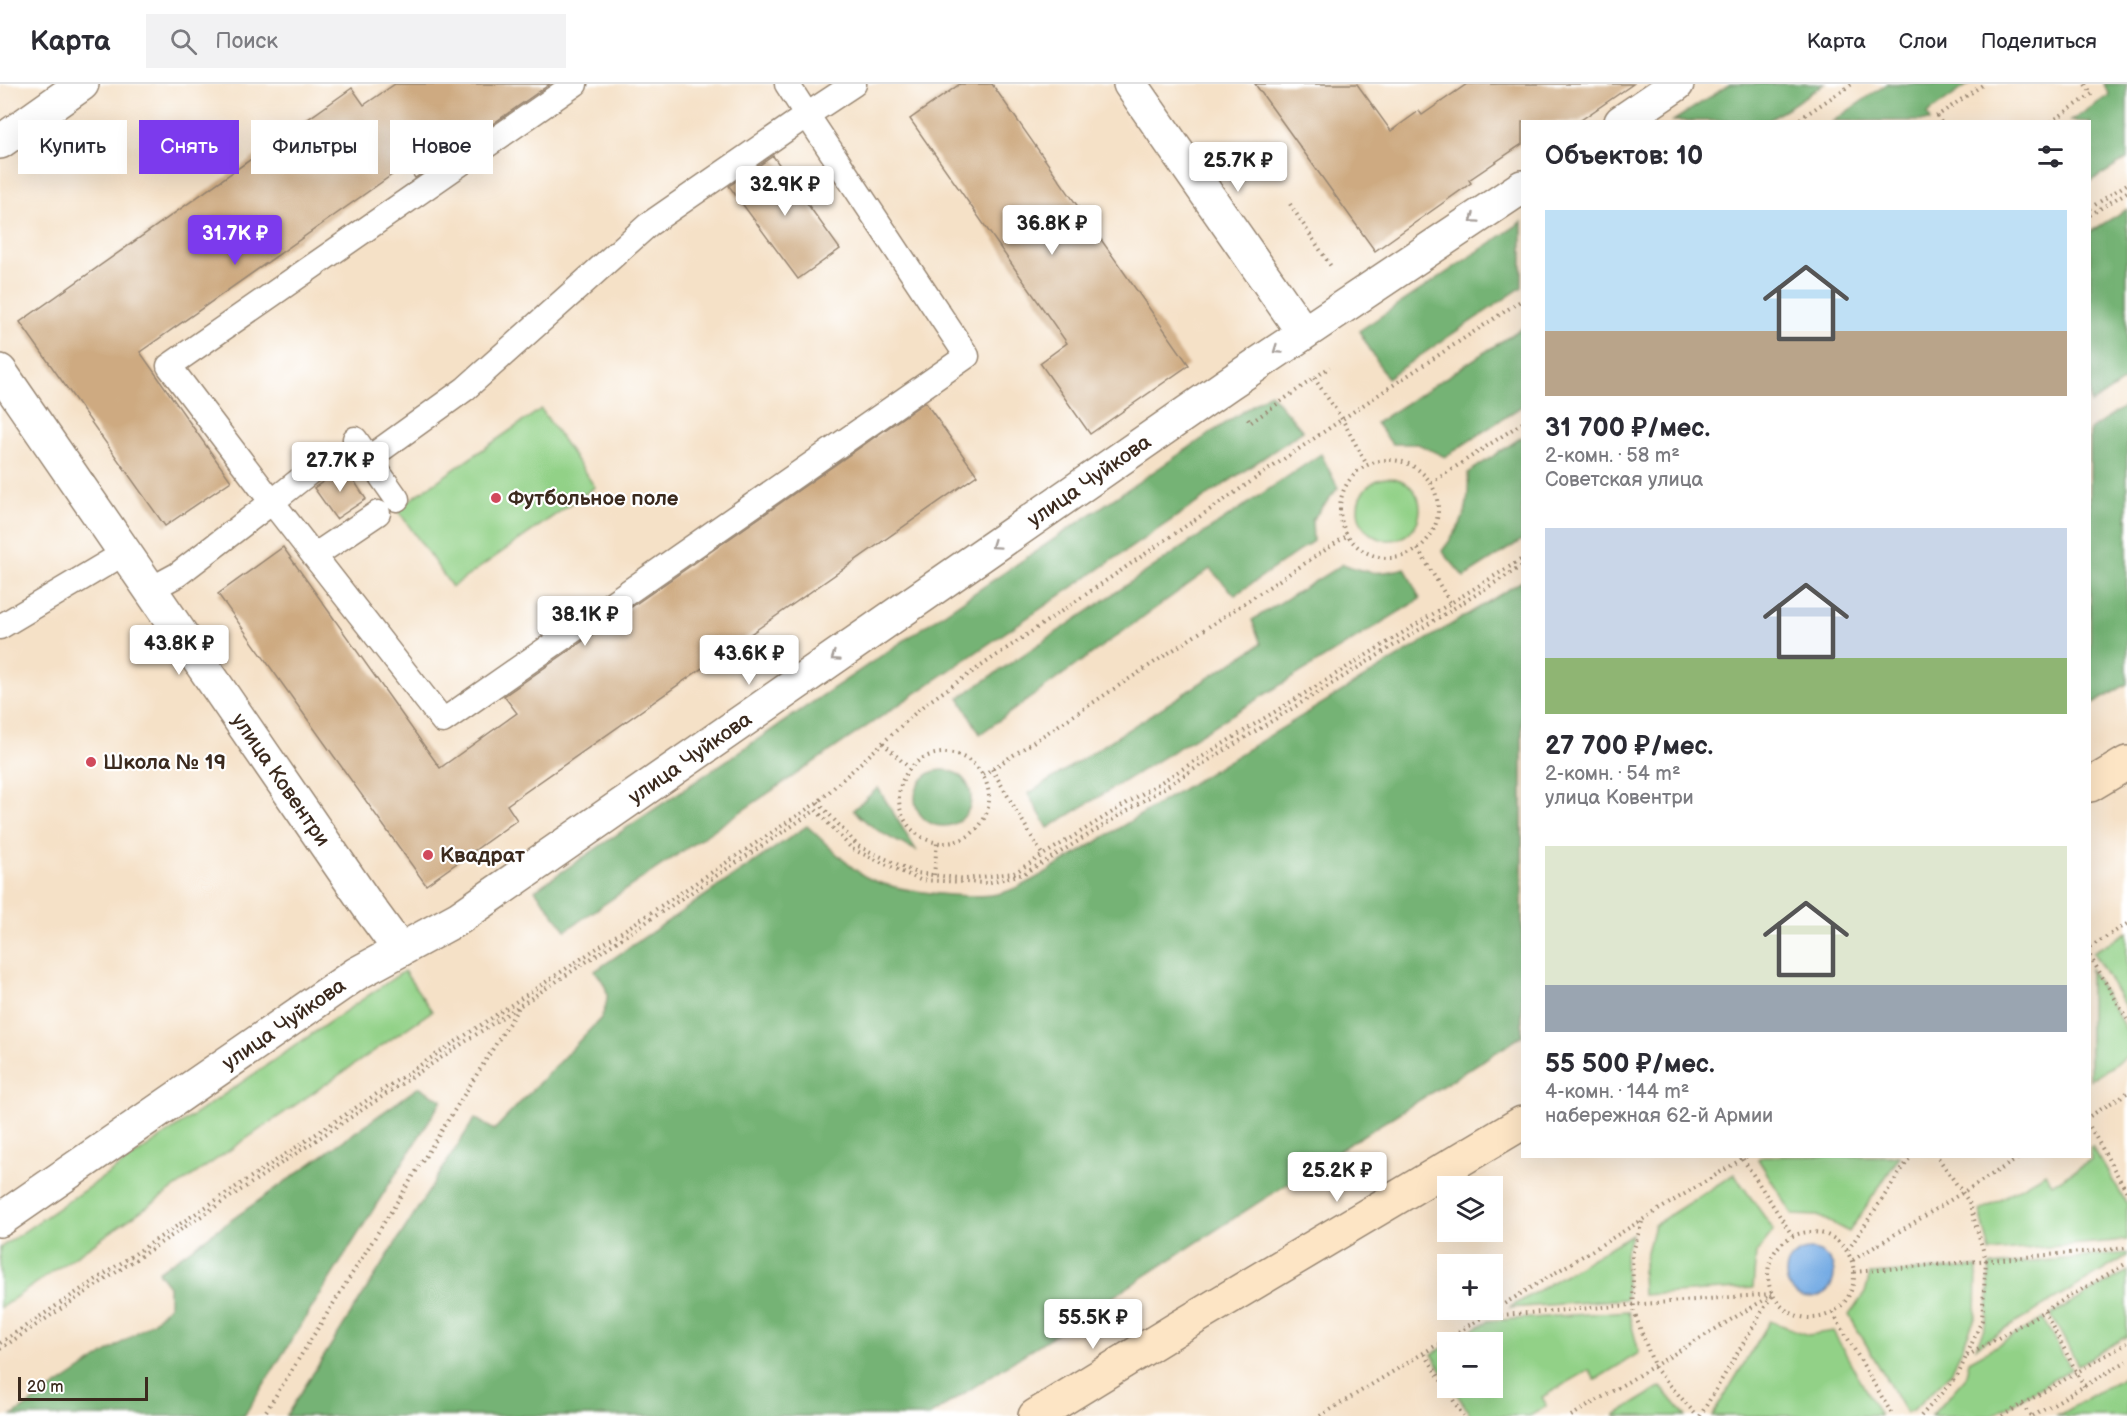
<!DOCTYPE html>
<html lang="ru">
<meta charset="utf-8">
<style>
:root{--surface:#fff;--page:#f2f2f3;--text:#2b2b33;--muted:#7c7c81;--line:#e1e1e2;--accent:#7c3aed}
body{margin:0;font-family:"Balsamiq Sans",sans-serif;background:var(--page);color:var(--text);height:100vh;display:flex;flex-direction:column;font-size:22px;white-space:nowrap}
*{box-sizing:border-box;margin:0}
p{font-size:20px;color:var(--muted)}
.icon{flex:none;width:33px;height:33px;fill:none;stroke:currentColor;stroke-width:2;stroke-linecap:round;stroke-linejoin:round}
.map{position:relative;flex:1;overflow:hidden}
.drawer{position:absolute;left:1521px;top:36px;width:570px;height:1038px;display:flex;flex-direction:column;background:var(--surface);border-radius:0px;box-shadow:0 6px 24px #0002}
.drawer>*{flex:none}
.hud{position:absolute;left:18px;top:36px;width:570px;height:54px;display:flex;gap:12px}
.tools{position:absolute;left:1437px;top:1092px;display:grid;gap:12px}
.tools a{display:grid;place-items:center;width:66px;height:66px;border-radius:0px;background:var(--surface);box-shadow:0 6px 24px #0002;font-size:30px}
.scale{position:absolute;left:18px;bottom:15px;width:130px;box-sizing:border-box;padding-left:6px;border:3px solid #3b2a1e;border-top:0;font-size:16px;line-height:21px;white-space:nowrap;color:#3b2a1e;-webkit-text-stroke:4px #fff;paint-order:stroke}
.price{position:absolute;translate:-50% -51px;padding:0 14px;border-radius:6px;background:#fff;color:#222;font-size:20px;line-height:39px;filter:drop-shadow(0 2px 3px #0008)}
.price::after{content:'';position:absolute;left:50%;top:36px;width:18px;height:14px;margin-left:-9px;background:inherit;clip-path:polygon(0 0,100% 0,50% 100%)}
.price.on{background:var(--accent);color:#fff}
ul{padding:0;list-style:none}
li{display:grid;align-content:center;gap:12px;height:318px;padding:0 24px}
li span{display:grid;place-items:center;height:186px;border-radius:0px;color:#555}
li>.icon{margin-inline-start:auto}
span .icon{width:108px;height:108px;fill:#fffc;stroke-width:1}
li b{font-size:26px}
h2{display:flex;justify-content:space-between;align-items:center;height:72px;padding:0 24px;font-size:26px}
.chip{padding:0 21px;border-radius:0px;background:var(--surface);box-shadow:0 6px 24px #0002;font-size:21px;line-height:54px}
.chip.on{background:var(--accent);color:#fff}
header{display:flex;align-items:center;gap:36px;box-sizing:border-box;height:84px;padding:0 30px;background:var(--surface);border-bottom:2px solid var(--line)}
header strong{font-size:28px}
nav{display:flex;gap:33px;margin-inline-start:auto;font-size:21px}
.search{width:420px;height:54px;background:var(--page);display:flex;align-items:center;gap:15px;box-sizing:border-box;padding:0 21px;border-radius:0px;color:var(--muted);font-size:22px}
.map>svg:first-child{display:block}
.green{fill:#92d187;stroke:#667e52;stroke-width:1.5}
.forest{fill:#75b374;stroke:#586e49;stroke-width:1.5}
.water{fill:#76ace4;stroke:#586b81;stroke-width:1.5}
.building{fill:#ceaa81}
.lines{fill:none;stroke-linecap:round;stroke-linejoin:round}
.service-casing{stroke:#988672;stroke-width:27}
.minor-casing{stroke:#988672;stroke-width:36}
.tertiary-casing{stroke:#988672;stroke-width:36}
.secondary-casing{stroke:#988672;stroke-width:36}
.path{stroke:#988672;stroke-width:4;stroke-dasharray:1.5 4.5;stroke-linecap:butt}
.service{stroke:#fff;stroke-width:24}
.minor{stroke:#fff;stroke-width:33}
.tertiary{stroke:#fff;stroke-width:33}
.secondary{stroke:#fde5c5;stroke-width:33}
.oneway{stroke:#a79f9a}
.poi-dot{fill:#d1495b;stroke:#fff;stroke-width:2}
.labels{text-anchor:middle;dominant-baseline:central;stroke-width:4.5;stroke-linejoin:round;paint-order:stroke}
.street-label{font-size:21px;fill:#3b2a1e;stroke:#fff}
.poi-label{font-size:21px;font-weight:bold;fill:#3b2a1e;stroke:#fff;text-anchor:start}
</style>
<header>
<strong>Карта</strong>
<div class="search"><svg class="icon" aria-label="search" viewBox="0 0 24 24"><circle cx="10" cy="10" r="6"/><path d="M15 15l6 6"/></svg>Поиск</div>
<nav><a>Карта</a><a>Слои</a><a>Поделиться</a></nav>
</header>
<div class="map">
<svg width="2127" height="1332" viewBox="0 0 2127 1332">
<rect width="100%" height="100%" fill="#fff"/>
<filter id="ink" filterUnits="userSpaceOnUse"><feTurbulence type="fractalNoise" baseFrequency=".0167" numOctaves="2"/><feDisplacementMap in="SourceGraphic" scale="12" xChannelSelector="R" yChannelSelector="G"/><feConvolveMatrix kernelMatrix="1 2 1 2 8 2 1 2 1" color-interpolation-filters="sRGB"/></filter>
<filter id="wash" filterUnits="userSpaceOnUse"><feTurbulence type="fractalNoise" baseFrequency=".008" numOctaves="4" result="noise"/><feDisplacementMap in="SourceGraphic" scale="24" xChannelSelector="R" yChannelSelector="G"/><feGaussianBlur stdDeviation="1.35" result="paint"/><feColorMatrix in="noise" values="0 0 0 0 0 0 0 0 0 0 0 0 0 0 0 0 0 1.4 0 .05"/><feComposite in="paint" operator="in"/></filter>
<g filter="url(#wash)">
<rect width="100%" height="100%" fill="#f5e1c7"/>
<path class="green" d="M 541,325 L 595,403 L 452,503 L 397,425 Z
M1358 425a31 31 0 1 1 62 0a31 31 0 1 1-62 0Z
M 2127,848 L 2127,926 L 2093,868 Z
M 2090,885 L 2127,947 L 2127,973 L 2090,996 Z
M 404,887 L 432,927 L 0,1224 L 0,1164 Z
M 2092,1062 L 2127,1120 L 2127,1156 L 1990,1168 L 1980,1127 L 2045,1089 L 2052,1100 L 2092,1076 L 2090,1064 Z
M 1763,1072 L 1899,1072 L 1899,1073 L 1849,1148 L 1818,1132 L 1793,1131 L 1758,1075 Z
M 1734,1090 L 1774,1146 L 1756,1169 L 1753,1204 L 1643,1211 L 1642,1187 L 1654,1141 Z
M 1632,1150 L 1625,1168 L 1626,1215 L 1509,1224 Z
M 2127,1169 L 2127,1172 L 1976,1263 L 1987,1238 L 1990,1182 Z
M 1977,1183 L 1976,1232 L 1951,1289 L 1914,1325 L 1906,1329 L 1849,1231 L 1865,1209 L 1870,1190 Z
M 2127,1187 L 2127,1252 L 2078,1281 L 2051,1231 Z
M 1628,1227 L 1639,1269 L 1595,1296 L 1589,1286 L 1542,1313 L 1547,1322 L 1530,1332 L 1471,1332 L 1453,1304 L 1492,1304 L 1492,1258 L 1452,1258 L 1488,1237 Z
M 2043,1235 L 2071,1285 L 1992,1332 L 1931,1332 L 1965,1294 L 1969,1277 Z
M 1770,1237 L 1808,1251 L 1833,1247 L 1880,1332 L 1712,1332 Z
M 1447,1261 L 1447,1295 L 1432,1270 Z
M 2127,1291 L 2127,1332 L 2057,1332 Z
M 1661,1303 L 1686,1332 L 1615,1332 L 1615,1331 Z"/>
<path class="forest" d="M 1730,0 L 1824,0 L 1768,37 L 1673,37 Z
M 1887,0 L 1969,0 L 1927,30 L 1930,37 L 1833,37 Z
M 2104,0 L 2127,0 L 2127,75 L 2090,98 L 2090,38 L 2071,37 L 2109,11 Z
M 2127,125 L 2127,295 L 2090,320 L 2090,148 Z
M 1522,138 L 1522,203 L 1387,294 L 1359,247 Z
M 1522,244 L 1522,322 L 1445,373 L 1418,360 L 1392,360 L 1376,339 Z
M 1270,309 L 1303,347 L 566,846 L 535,806 Z
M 2127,321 L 2127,600 L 2090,622 L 2090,346 Z
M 1522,353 L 1522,456 L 1464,493 L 1442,467 C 1464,439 1470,425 1468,389 Z
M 1321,370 L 1338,404 L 1312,436 L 1313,457 L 1235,511 L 1210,485 L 980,650 L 959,614 Z
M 1343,480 C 1368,490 1379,491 1405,484 L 1420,515 L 1048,744 L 1028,710 L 1261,560 L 1252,536 Z
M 1522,497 L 1522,952 L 1341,1065 L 929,1332 L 286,1332 L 475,1034 L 494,1046 L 601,934 C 610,914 610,905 595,887 L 807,742 C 823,756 848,783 866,793 C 892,807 973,817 1002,809 C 1028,801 1051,785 1075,771 Z
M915 714a28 28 0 1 1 56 0a28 28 0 1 1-56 0Z
M 878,704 L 916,766 C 892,756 872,745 853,726 Z
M 419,1003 L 442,1016 L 244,1332 L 12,1332 L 154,1237 L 169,1222 L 169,1202 L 158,1188 Z"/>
<path class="water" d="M1786 1190a24 24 0 1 1 48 0a24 24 0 1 1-48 0Z"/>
<g id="blocks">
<path class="building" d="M 395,0 L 550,0 L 415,94 L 406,81 L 140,268 L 231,397 L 165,442 L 20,238 L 352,4 L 364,21 Z
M 960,0 L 992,0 L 1189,281 L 1090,350 L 1040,279 L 1067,259 L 910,35 Z
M 1255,0 L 1357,0 L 1391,47 L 1419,27 L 1422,31 L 1467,0 L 1633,0 L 1578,38 L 1522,38 L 1522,60 L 1469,96 L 1471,99 L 1375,167 Z
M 773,72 L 840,165 L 798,195 L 729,102 Z
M 925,318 L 977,391 L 507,721 L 517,736 L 426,801 L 218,510 L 283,463 L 440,684 L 517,629 L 504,612 Z
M 345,383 L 366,415 L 336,435 L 314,404 Z"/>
</g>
</g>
<g filter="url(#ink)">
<use href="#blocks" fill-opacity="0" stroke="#988672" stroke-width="1.5"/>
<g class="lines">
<defs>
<path id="service" d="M 787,0 L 807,31 L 854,0
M 355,355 L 397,415
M 330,372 L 272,418 L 443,637 L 967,272 L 807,31 L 648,141 L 465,305 L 368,375
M 314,472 L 378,429
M 151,505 L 177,491 L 272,418 L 169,282 L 575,0
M 0,543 L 126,468"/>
<g id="minor">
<path d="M 1130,0 L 1303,248"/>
<path d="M 1621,38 L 1677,0"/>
<path id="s1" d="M 0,287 L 370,825 L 400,866"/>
<path id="s2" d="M 0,1136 L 356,890 L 459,834 L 1228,300 L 1522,103"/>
</g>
<path id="tertiary" d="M 0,58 L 82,0"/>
<path id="secondary" d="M 2090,701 L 2127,679
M 1035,1332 L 1178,1244 L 1522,1039"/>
</defs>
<use href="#service" class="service-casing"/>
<use href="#minor" class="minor-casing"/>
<use href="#tertiary" class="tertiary-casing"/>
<use href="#secondary" class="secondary-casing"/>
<path class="path" d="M 1795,38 L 1852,0
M 1941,38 L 1937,32 L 1984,0
M 2051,38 L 2092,10 L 2085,0
M 1290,120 L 1332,184
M 2090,124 L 2127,100
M 2090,131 L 2127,108
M 1314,294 L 1342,335 L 1367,381
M 1248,335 L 1250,339 L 1330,283
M1340 425a49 49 0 1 1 98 0a49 49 0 1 1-98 0Z
M 1431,399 L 1522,339
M 1418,465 L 1451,520
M 883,659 L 909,684
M899 714a45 45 0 1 1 90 0a45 45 0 1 1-90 0Z
M 992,685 L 1043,772
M 983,691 L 1348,451
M 818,718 L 858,762 L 916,789 L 966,795 L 1014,789 L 1522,475
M 934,791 L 937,759
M 2090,863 L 2127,840
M 2090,872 L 2127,935
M 2090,1032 L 2127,1009
M 2090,1043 L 2127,1108
M 1743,1075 L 1792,1151
M 1642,1138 L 1632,1171 L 1634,1228 L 1655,1284 L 1697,1332
M1768 1191a43 43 0 1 1 86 0a43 43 0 1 1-86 0Z
M 1848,1166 L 1911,1072
M 1853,1176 L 2022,1072
M 1854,1188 L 2127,1164
M 2044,1227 L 2084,1302
M 1833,1229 L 1893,1332
M 1489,1232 L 1772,1210
M 0,1259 L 818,718 L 924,621 L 1366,319 L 1522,216
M 0,1265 L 816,726 L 852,765 L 920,796 L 987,799 L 1023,790 L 1046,777 L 1522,482
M 1425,1270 L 1463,1332
M 1967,1272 L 2127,1179
M 2022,1321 L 2031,1332
M 263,1332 L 519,923
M 1320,1332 L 1747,1072
M 1571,1332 L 1772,1211
M 1700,1332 L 1772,1211
M 1921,1332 L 1958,1291 L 1982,1236 L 1986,1176 L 1969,1118 L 1937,1072
M 2002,1332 L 2127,1259
M 2033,1332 L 2127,1277"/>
<use href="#service" class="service"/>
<use href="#minor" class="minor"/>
<use href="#tertiary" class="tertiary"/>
<use href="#secondary" class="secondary"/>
</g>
<defs><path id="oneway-chevron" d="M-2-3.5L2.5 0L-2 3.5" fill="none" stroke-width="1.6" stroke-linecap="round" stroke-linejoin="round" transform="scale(1.5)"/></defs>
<g class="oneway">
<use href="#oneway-chevron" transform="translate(1474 135) rotate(146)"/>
<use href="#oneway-chevron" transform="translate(1277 266) rotate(145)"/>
<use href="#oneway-chevron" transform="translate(995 461) rotate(145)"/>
<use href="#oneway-chevron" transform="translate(835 573) rotate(145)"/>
</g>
</g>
<g class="poi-dot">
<circle cx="496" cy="414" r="6"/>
<circle cx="91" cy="678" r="6"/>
<circle cx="428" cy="771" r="6"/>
</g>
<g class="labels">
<g class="street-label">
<text stroke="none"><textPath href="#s2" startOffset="1317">улица Чуйкова</textPath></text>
<text stroke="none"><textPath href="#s2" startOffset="831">улица Чуйкова</textPath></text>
<text stroke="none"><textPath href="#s1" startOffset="496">улица Ковентри</textPath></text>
<text stroke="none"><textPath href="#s2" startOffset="345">улица Чуйкова</textPath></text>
</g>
<g class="poi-label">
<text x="508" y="414">Футбольное поле</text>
<text x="103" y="678">Школа № 19</text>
<text x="440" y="771">Квадрат</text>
</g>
</g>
</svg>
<div class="tools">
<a><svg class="icon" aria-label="layers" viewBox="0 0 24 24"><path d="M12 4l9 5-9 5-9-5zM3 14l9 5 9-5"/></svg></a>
<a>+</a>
<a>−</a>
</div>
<div class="scale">20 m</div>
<b class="price" style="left:1238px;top:109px">25.7K ₽</b>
<b class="price" style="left:785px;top:133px">32.9K ₽</b>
<b class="price" style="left:1052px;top:172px">36.8K ₽</b>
<b class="price on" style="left:235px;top:182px">31.7K ₽</b>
<b class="price" style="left:340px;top:409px">27.7K ₽</b>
<b class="price" style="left:585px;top:563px">38.1K ₽</b>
<b class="price" style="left:179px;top:592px">43.8K ₽</b>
<b class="price" style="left:749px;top:602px">43.6K ₽</b>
<b class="price" style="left:1337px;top:1119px">25.2K ₽</b>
<b class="price" style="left:1093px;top:1266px">55.5K ₽</b>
<div class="hud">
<a class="chip">Купить</a>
<a class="chip on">Снять</a>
<a class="chip">Фильтры</a>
<a class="chip">Новое</a>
</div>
<section class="drawer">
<h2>Объектов: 10<svg class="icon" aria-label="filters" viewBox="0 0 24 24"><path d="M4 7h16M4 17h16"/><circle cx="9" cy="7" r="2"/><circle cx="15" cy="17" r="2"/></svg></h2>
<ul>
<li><span style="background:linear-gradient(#bfe0f5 65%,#b9a48a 0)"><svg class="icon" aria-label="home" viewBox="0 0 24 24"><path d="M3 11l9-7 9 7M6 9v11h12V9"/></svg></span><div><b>31 700 ₽/мес.</b><p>2-комн. · 58 m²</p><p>Советская улица</p></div></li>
<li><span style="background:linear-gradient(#c9d6e8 70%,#8fb573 0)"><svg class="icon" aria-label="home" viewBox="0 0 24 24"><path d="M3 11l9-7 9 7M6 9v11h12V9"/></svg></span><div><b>27 700 ₽/мес.</b><p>2-комн. · 54 m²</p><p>улица Ковентри</p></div></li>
<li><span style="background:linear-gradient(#dfe7d0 75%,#9aa5b1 0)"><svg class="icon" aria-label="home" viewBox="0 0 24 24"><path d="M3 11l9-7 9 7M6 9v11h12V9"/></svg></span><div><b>55 500 ₽/мес.</b><p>4-комн. · 144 m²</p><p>набережная 62-й Армии</p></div></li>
</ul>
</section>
</div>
